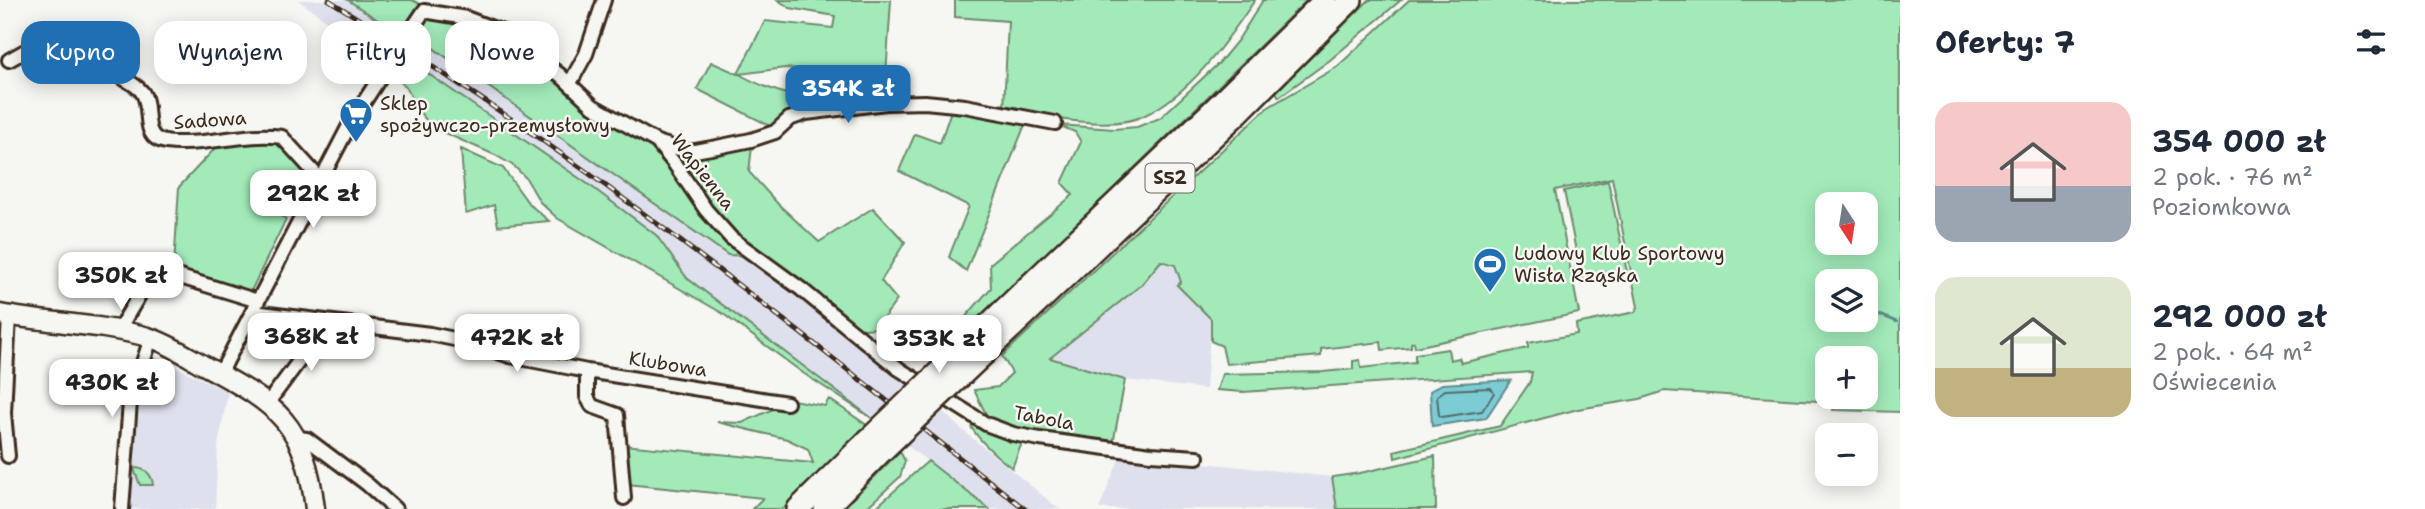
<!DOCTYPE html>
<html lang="pl">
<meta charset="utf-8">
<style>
:root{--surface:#fff;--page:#f2f2f3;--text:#1f2937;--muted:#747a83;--accent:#1f6fb2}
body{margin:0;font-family:"Shantell Sans",sans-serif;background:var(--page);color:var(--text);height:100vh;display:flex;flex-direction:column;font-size:26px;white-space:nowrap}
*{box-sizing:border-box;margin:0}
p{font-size:23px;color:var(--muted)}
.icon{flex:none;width:38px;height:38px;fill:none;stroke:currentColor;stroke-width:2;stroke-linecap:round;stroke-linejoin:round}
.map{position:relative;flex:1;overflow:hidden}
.sheet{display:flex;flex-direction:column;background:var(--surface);width:525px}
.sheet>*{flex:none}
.hud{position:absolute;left:21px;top:21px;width:665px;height:63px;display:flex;gap:14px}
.needle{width:46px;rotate:168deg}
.tools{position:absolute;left:1815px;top:192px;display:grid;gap:14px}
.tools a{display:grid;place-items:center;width:63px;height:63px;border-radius:14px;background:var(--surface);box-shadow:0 4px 18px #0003;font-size:35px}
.price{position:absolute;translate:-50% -60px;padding:0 16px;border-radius:14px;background:#fff;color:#222;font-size:23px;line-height:46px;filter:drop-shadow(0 2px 4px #0008)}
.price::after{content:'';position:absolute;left:50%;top:42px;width:21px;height:16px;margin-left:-10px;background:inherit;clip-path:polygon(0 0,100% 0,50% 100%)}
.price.active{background:var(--accent);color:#fff}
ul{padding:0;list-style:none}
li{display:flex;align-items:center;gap:21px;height:175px;padding:0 35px}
li span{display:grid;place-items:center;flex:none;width:196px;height:140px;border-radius:21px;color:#555}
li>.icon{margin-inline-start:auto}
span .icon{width:84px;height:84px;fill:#fffc;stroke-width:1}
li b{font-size:30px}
h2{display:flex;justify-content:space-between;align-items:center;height:84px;padding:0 35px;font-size:30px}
.pill{padding:0 24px;border-radius:21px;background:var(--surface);box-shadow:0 4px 18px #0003;font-size:24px;line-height:63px}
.pill.active{background:var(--accent);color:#fff}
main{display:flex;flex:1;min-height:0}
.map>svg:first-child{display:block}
.built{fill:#dee1ed}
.green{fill:#a2ebb9;stroke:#6e8a6c;stroke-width:2;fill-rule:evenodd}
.water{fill:#7bccd5;stroke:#618b8c;stroke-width:2}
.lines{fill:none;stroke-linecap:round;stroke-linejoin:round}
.shore{stroke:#556b67;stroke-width:2}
.stream{stroke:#618b8c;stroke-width:2.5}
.street-casing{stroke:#3b2a1e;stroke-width:18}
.secondary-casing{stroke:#3b2a1e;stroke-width:23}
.highway-casing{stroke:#3b2a1e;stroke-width:26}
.street{stroke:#f6f6f2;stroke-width:12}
.secondary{stroke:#f6f6f2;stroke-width:18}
.highway{stroke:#f6f6f2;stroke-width:21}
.rail-casing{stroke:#3b2a1e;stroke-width:5}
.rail{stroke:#f6f6f2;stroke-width:2.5;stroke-dasharray:8;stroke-linecap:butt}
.street-bridge-casing{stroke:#3b2a1e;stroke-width:18;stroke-linecap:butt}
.highway-bridge-casing{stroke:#3b2a1e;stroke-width:26;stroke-linecap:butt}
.street-bridge{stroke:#f6f6f2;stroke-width:12}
.highway-bridge{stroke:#f6f6f2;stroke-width:21}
.labels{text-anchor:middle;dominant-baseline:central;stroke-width:5;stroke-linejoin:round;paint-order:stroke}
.shield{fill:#f6f6f2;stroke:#73675e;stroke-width:2}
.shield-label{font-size:18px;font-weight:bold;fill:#3b2a1e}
.poi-label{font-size:19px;fill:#3b2a1e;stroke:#f6f6f2;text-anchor:start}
.street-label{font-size:19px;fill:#3b2a1e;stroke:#f6f6f2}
</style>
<main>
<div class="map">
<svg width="1900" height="509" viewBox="0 0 1900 509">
<rect width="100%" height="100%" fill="#f6f6f2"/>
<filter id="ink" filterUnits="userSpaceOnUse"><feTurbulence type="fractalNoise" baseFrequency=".0143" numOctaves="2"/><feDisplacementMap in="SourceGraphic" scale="14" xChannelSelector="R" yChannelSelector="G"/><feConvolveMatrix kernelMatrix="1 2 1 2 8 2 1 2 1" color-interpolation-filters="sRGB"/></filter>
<g filter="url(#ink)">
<path class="built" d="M 298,0 L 395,0 L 428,18 L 800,292 L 916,385 L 960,428 L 1059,509 L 989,509 L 873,419 L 803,373 L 722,313 L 557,218 L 540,202 L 526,178 L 514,166 L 495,155 L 433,128 L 421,114 L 406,87 L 390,72 L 384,62 Z
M 1161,261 L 1175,265 L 1181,282 L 1177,285 L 1211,319 L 1206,389 L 1125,380 L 1050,358 L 1141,285 Z
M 150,354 L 228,392 L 218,446 L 215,509 L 127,509 L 135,402 Z
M 1121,454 L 1332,477 L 1337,509 L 1099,509 Z"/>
<path class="green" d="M 348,0 L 412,0 L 420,4 L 402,36 Z
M 778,0 L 891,0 L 886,76 L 785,68 L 739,74 C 768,91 803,99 836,106 L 774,128 L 697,89 L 711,62 L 738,74 L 765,21 L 833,28 L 835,16 L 790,8 Z
M 955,0 L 1255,0 C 1226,42 1191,94 1143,116 C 1111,132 1039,116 1004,109 L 1008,21 L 955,17 Z
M 1263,0 L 1307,0 L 971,327 L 962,321 L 991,288 L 990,264 L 1073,195 L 1062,183 L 1081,142 L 1075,132 L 1058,125 L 1114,129 L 1137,127 L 1160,118 L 1219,63 L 1238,40 Z
M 1369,0 L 1401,0 L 1330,60 L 1279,97 L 1276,92 Z
M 1409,0 L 1900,0 L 1900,412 L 1833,410 L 1833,402 L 1664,391 L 1640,399 L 1578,409 L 1395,458 L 1394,451 L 1500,426 L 1530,382 L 1532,372 L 1243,392 L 1217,390 L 1222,374 L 1323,372 L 1353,369 L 1353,361 L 1360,360 L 1361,368 L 1415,362 L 1415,354 L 1448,349 L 1450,360 L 1459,358 L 1461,363 L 1528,348 L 1528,343 L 1577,334 L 1576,324 L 1635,312 L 1638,307 L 1612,178 L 1555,190 L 1579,313 L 1415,347 L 1414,342 L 1411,343 L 1411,347 L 1382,350 L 1381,342 L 1321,349 L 1321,356 L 1226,364 L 1222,346 L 1211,341 L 1211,319 L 1177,285 L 1181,282 L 1175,265 L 1161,261 L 1141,285 L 1050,358 L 1125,380 L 1113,444 L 1015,430 L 987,416 L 974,390 L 998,387 L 1012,373 L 1002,356 L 1267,108 L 1337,67 ZM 1827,205 L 1866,205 L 1866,243 L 1827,243 ZM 1827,282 L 1866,282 L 1866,320 L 1827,320 ZM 1827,359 L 1866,359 L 1866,397 L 1827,397 Z
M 442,17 L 462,21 L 506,39 L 541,66 L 586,109 L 649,142 L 748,256 L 728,255 L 416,36 C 421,21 427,18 442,17 Z
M 401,55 L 592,187 L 656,235 L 687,278 L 873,419 L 803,373 L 722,313 L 557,218 L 540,202 L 526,178 L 514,166 L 495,155 L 433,128 L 421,114 L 406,87 L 390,72 Z
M 952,108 L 1026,122 L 966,271 L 949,257 L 969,206 L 899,171 L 915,134 L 940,143 Z
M 262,140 L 274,142 L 310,174 L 297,200 L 276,188 L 265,206 L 286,219 L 251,291 L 174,267 L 179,187 L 219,144 Z
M 752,146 L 749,172 L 778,204 L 819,242 L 873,208 L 905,242 L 881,281 L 897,300 L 876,328 L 853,330 L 762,258 L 710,211 L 684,172 L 694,163 L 696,153 Z
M 461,149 L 503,168 L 529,204 L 549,221 L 498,226 L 494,205 L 466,214 Z
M 1608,181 L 1627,272 L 1582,281 L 1564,191 Z
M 829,399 L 868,426 L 783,509 L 752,509 L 763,498 L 627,484 L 624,445 L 813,463 L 808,449 L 787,439 L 717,422 L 742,423 L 793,400 L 825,406 Z
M 975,423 L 1023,440 L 1012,468 C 996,456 982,444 971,427 Z
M 900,451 L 905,461 L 900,477 L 865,509 L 843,509 Z
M 1435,456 L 1436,509 L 1337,509 L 1332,477 L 1360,473 Z
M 928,461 L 989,509 L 874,509 Z
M 136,468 C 146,469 152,475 153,485 L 140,485 L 134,469 Z"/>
<path class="water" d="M 1511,380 L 1486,418 L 1432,426 L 1430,391 L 1442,384 Z"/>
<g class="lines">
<path class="shore" d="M 1491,388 L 1494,393 L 1482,411 L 1442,417 L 1439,415 L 1437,396 L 1445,390 Z"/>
<path class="stream" d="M 1866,309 L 1897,322
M 1821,317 L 1827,316"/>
<defs>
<path id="street" d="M 424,11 L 466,18 L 505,33 L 560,75 L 593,106 L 657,142 L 674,163 L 706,210 L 731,238 L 801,289 L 899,369 L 986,424 L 1013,434 L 1040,439 L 1151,454 L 1197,457
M 407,36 L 424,11
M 9,60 L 32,47 L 45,45 C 66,55 129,75 142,92 C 152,105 142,133 159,140 C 165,143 173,143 180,143 C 214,144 248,132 282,137 L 321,180
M 570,83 L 586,54 L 604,0
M 657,142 L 689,152 L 717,147 L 751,140 L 775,132 L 789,119 L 806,113 L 886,103 L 925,102 L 965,106 L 1055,123
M 253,312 L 430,334 L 464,341 L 510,356 L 587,371 L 787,403
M 118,331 L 147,282 L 167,273 L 258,301
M 587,371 L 587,397 L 592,406 L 617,415 L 624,498
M 220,374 L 351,122 L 397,51
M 267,404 L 328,322
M 298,438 L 307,439 L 367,484 L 395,509
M 8,456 L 4,413 L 9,316
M 122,509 L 130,402 L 151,338"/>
<path id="secondary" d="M 0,314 C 49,323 100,324 148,337 C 168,343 187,356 205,366 C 278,405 305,423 315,509"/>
<path id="highway" d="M 970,342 L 1211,112 L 1325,0
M 985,353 L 1238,113 L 1351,0
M 798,509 L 868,440
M 825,509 L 882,451"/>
</defs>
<use href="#street" class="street-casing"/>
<use href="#secondary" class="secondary-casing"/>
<use href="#highway" class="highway-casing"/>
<use href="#street" class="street"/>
<use href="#secondary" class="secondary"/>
<use href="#highway" class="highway"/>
<defs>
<path id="rail" d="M 329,0 C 415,55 501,110 584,170 C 734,278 879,395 1025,509"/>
</defs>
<use href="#rail" class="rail-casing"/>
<use href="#rail" class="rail"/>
<defs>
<path id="street-bridge" d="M 397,51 L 407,36"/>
<path id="highway-bridge" d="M 868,440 L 970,342
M 882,451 L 985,353"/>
</defs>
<use href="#street-bridge" class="street-bridge-casing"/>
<use href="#highway-bridge" class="highway-bridge-casing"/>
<use href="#street-bridge" class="street-bridge"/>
<use href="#highway-bridge" class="highway-bridge"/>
</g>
</g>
<defs>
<symbol id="supermarket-pin" viewBox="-11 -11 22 30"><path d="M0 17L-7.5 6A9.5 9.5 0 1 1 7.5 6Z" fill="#1f6fb2" stroke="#f6f6f2"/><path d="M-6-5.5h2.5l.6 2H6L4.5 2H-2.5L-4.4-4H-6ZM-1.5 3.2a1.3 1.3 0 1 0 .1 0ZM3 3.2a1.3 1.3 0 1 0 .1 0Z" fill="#fff"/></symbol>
<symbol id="stadium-pin" viewBox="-11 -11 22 30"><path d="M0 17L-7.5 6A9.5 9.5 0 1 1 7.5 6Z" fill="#1f6fb2" stroke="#f6f6f2"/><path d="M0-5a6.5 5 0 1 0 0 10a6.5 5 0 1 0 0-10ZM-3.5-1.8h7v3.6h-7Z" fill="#fff"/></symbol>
</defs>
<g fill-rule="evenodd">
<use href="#supermarket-pin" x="337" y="95" width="38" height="52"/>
<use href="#stadium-pin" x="1471" y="245" width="38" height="52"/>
</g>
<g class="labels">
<rect class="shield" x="1145.5" y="163.5" width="49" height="29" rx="5"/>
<g class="shield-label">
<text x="1170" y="178">S52</text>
</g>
<g class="poi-label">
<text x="380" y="103">Sklep<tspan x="380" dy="22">spożywczo-przemysłowy</tspan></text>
<text x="1514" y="253">Ludowy Klub Sportowy<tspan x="1514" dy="22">Wisła Rząska</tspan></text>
</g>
<g class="street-label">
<text transform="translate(210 120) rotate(-4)">Sadowa</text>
<text transform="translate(703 172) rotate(52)">Wapienna</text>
<text transform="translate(668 364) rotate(9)">Klubowa</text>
<text transform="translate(1044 418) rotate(11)">Tabola</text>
</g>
</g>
</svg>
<div class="tools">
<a><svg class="needle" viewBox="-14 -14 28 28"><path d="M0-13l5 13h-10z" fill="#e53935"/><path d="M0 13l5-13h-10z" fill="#747a83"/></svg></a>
<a><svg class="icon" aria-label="layers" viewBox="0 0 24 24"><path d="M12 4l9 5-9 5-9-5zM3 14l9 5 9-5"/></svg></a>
<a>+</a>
<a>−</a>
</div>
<b class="price active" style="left:848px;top:125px">354K zł</b>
<b class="price" style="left:313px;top:230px">292K zł</b>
<b class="price" style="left:121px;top:312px">350K zł</b>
<b class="price" style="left:311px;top:373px">368K zł</b>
<b class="price" style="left:517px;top:374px">472K zł</b>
<b class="price" style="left:939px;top:375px">353K zł</b>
<b class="price" style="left:112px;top:419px">430K zł</b>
<div class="hud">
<a class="pill active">Kupno</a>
<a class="pill">Wynajem</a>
<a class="pill">Filtry</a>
<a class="pill">Nowe</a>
</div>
</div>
<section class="sheet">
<h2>Oferty: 7<svg class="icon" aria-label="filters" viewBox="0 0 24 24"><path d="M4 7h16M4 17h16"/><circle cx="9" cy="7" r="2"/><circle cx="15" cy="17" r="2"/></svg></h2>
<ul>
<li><span style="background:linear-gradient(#f6c9c9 60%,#9aa5b1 0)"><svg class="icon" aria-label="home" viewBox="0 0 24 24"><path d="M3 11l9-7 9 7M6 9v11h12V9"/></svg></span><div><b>354 000 zł</b><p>2 pok. · 76 m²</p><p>Poziomkowa</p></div></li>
<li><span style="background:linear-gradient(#dfe7d0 65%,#c2b280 0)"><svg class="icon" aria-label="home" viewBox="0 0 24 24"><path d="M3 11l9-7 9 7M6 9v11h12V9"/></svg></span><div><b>292 000 zł</b><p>2 pok. · 64 m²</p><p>Oświecenia</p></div></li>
</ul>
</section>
</main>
